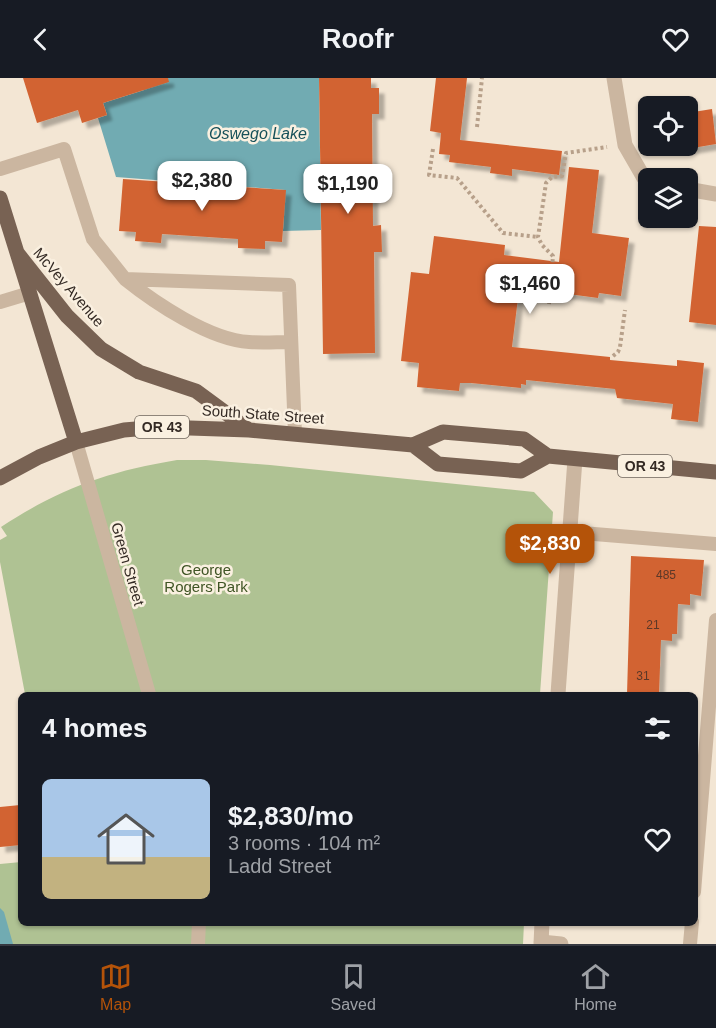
<!DOCTYPE html>
<meta charset="utf-8">
<style>
:root{--surface:#171b24;--page:#20242c;--text:#f1f3f6;--muted:#9ea1a6;--line:#363941;--accent:#b45309}
body{margin:0;font-family:Helvetica,sans-serif;background:var(--page);color:var(--text);height:100vh;display:flex;flex-direction:column;font-size:22px;white-space:nowrap}
*{box-sizing:border-box;margin:0}
p{font-size:20px;color:var(--muted)}
.icon{flex:none;width:33px;height:33px;fill:none;stroke:currentColor;stroke-width:2;stroke-linecap:round;stroke-linejoin:round}
.map{position:relative;flex:1;overflow:hidden}
.details{position:absolute;left:18px;top:614px;width:680px;height:234px;display:flex;flex-direction:column;background:var(--surface);border-radius:9px;box-shadow:0 2px 4px #0004}
.details>*{flex:none}
.controls{position:absolute;left:638px;top:18px;display:grid;gap:12px}
.controls a{display:grid;place-items:center;width:60px;height:60px;border-radius:9px;background:var(--surface);box-shadow:0 2px 4px #0004;font-size:30px}
.price{position:absolute;translate:-50% -51px;padding:0 14px;border-radius:12px;background:#fff;color:#222;font-size:20px;line-height:39px;filter:drop-shadow(0 2px 3px #0008)}
.price::after{content:'';position:absolute;left:50%;top:36px;width:18px;height:14px;margin-left:-9px;background:inherit;clip-path:polygon(0 0,100% 0,50% 100%)}
.price.on{background:var(--accent);color:#fff}
ul{padding:0;list-style:none}
li{display:flex;align-items:center;gap:18px;height:150px;padding:0 24px}
li+li{border-top:2px solid var(--line)}
li span{display:grid;place-items:center;flex:none;width:168px;height:120px;border-radius:9px;color:#555}
li>.icon{margin-inline-start:auto}
span .icon{width:72px;height:72px;fill:#fffc;stroke-width:1}
li b{font-size:26px}
h2{display:flex;justify-content:space-between;align-items:center;height:72px;padding:0 24px;font-size:26px}
header{display:flex;justify-content:space-between;align-items:center;height:78px;padding:0 24px;background:var(--surface);font-size:27px;font-weight:700}
.menu{display:flex;justify-content:space-around;align-items:center;height:84px;border-top:2px solid var(--line);background:var(--surface);font-size:16px;color:var(--muted)}
.menu a{display:grid;justify-items:center;gap:3px}
.menu .on{color:var(--accent)}
.map>svg:first-child{display:block}
.green{fill:#afc293}
.water{fill:#71abb2}
.building{fill:#d26433;filter:url(#shadow)}
.lines{fill:none;stroke-linecap:round;stroke-linejoin:round}
.path{stroke:#b7a08a;stroke-width:4;stroke-dasharray:3 3;stroke-linecap:butt}
.service{stroke:#cbb6a0;stroke-width:14}
.minor{stroke:#cbb6a0;stroke-width:15}
.primary{stroke:#786253;stroke-width:15}
.labels{text-anchor:middle;dominant-baseline:central;stroke-width:5;stroke-linejoin:round;paint-order:stroke}
.number-label{font-size:12px;fill:#5c3828}
.shield{fill:#faf0e0;stroke:#6f655c;stroke-width:1.5}
.shield-label{font-size:14px;font-weight:bold;fill:#342a24}
.street-label{font-size:15px;fill:#342a24;stroke:#faf0e0}
.park-label{font-size:15px;fill:#405525;stroke:#faf0e0}
.water-label{font-size:16px;font-style:italic;fill:#165059;stroke:#faf0e0}
</style>
<header><svg class="icon" aria-label="back" viewBox="0 0 24 24"><path d="M15 5l-7 7 7 7"/></svg>Roofr<svg class="icon" aria-label="heart" viewBox="0 0 24 24"><path d="M12 20l-8-8c-3-5 5-10 8-4 3-6 11-1 8 4z"/></svg></header>
<div class="map">
<svg width="716" height="866" viewBox="0 0 716 866">
<defs>
<filter id="shadow"><feDropShadow dx="5.5" dy="5.5" stdDeviation="1.5" flood-color="#0004"/></filter>
</defs>
<rect width="100%" height="100%" fill="#f3e6d4"/>
<path class="green" d="M 177,382 L 206,382 L 270,387 L 534,414 L 553,434 L 540,616 L 25,616 L 0,484 L 0,462 L 7,458 L 1,449 C 61,410 106,394 177,382 Z
M 21,784 L 21,844 L 524,845 L 523,866 L 0,866 L 0,786 Z"/>
<path class="water" d="M 141,0 L 319,0 L 321,152 L 283,153 L 285,112 L 116,99 L 98,40 L 107,37 L 103,25 L 144,12 Z
M 0,830 L 4,834 L 13,866 L 0,866 Z"/>
<path class="building" d="M 23,0 L 168,0 L 169,4 L 103,25 L 107,37 L 82,45 L 78,32 L 37,45 Z
M 319,0 L 371,0 L 371,10 L 379,10 L 379,36 L 372,36 L 373,148 L 381,147 L 382,174 L 374,174 L 375,275 L 323,276 Z
M 436,0 L 467,0 L 460,62 L 562,73 L 559,97 L 512,91 L 512,98 L 490,95 L 491,89 L 449,84 L 450,77 L 439,76 L 441,55 L 430,53 Z
M 712,31 L 716,66 L 687,71 L 687,35 Z
M 569,89 L 599,92 L 592,155 L 629,160 L 621,218 L 599,215 L 598,220 L 546,213 L 546,215 L 519,212 L 512,269 L 610,279 L 610,282 L 677,288 L 677,282 L 704,285 L 698,344 L 671,341 L 673,326 L 617,320 L 615,311 L 526,302 L 526,307 L 521,306 L 521,310 L 471,305 L 460,305 L 459,313 L 417,309 L 419,285 L 401,283 L 411,194 L 429,196 L 434,158 L 505,167 L 504,177 L 559,184 Z
M 123,101 L 286,112 L 282,164 L 265,163 L 265,171 L 238,170 L 238,161 L 162,156 L 161,165 L 135,163 L 136,154 L 119,153 Z
M 699,148 L 716,149 L 716,247 L 689,244 Z
M 631,478 L 704,482 L 701,518 L 690,516 L 690,527 L 678,526 L 677,556 L 672,556 L 672,563 L 661,562 L 659,616 L 627,616 Z
M 20,727 L 21,767 L 0,769 L 0,729 Z"/>
<g class="lines">
<path class="path" d="M 477,49 L 482,0
M 433,71 L 429,97 L 457,100 L 503,155 L 538,159
M 549,226 L 553,178 L 542,167 L 538,159 L 546,105 L 552,99 L 562,98 L 566,75 L 607,69
M 613,278 L 618,274 L 620,269 L 625,232"/>
<path class="service" d="M 0,91 L 64,71 L 93,161 L 125,201 L 289,207 L 295,356
M 125,201 C 155,225 210,262 249,264 C 263,265 277,264 291,264
M 0,224 L 30,215
M 76,364 L 149,616
M 570,454 L 716,466
M 694,814 L 716,542
M 198,866 L 199,844
M 690,866 L 692,844"/>
<path class="minor" d="M 614,0 L 625,67 L 644,100 L 648,102
M 687,111 L 716,116
M 558,616 L 575,381
M 541,864 L 561,866
M 541,866 L 542,844"/>
<path class="primary" d="M 0,120 L 76,364
M 18,176 L 67,238 L 101,271 L 139,294 L 196,313 L 249,352
M 413,367 L 438,386 L 521,393 L 548,378
M 0,400 L 39,379 L 76,364 L 124,352 L 160,349 L 249,352 L 413,367 L 443,354 L 524,361 L 548,378 L 716,394"/>
</g>
<g class="labels">
<g class="number-label">
<text x="666" y="497">485</text>
<text x="653" y="547">21</text>
<text x="643" y="598">31</text>
</g>
<g class="shield">
<rect x="135" y="338" width="54" height="22" rx="4.5"/>
<rect x="618" y="377" width="54" height="22" rx="4.5"/>
</g>
<g class="shield-label">
<text x="162" y="349">OR 43</text>
<text x="645" y="388">OR 43</text>
</g>
<g class="street-label">
<text transform="translate(69 209) rotate(49)">McVey Avenue</text>
<text transform="translate(263 336) rotate(4)">South State Street</text>
<text transform="translate(128 486) rotate(74)">Green Street</text>
</g>
<g class="park-label">
<text x="206" y="491">George<tspan x="206" dy="17">Rogers Park</tspan></text>
</g>
<g class="water-label">
<text x="258" y="55">Oswego Lake</text>
</g>
</g>
</svg>
<div class="controls">
<a><svg class="icon" aria-label="locate" viewBox="0 0 24 24"><circle cx="12" cy="12" r="6"/><path d="M12 2v4M12 18v4M2 12h4M18 12h4"/></svg></a>
<a><svg class="icon" aria-label="layers" viewBox="0 0 24 24"><path d="M12 4l9 5-9 5-9-5zM3 14l9 5 9-5"/></svg></a>
</div>
<b class="price" style="left:202px;top:134px">$2,380</b>
<b class="price" style="left:348px;top:137px">$1,190</b>
<b class="price" style="left:530px;top:237px">$1,460</b>
<b class="price on" style="left:550px;top:497px">$2,830</b>
<section class="details">
<h2>4 homes<svg class="icon" aria-label="filters" viewBox="0 0 24 24"><path d="M4 7h16M4 17h16"/><circle cx="9" cy="7" r="2"/><circle cx="15" cy="17" r="2"/></svg></h2>
<ul>
<li><span style="background:linear-gradient(#a9c7e8 65%,#c2b280 0)"><svg class="icon" aria-label="home" viewBox="0 0 24 24"><path d="M3 11l9-7 9 7M6 9v11h12V9"/></svg></span><div><b>$2,830/mo</b><p>3 rooms · 104 m²</p><p>Ladd Street</p></div><svg class="icon" aria-label="heart" viewBox="0 0 24 24"><path d="M12 20l-8-8c-3-5 5-10 8-4 3-6 11-1 8 4z"/></svg></li>
</ul>
</section>
</div>
<nav class="menu">
<a class="on"><svg class="icon" aria-label="map" viewBox="0 0 24 24"><path d="M3 6l6-2 6 2 6-2v14l-6 2-6-2-6 2zM9 4v14M15 6v14"/></svg>Map</a>
<a><svg class="icon" aria-label="saved" viewBox="0 0 24 24"><path d="M7 4h10v16l-5-4-5 4z"/></svg>Saved</a>
<a><svg class="icon" aria-label="home" viewBox="0 0 24 24"><path d="M3 11l9-7 9 7M6 9v11h12V9"/></svg>Home</a>
</nav>
